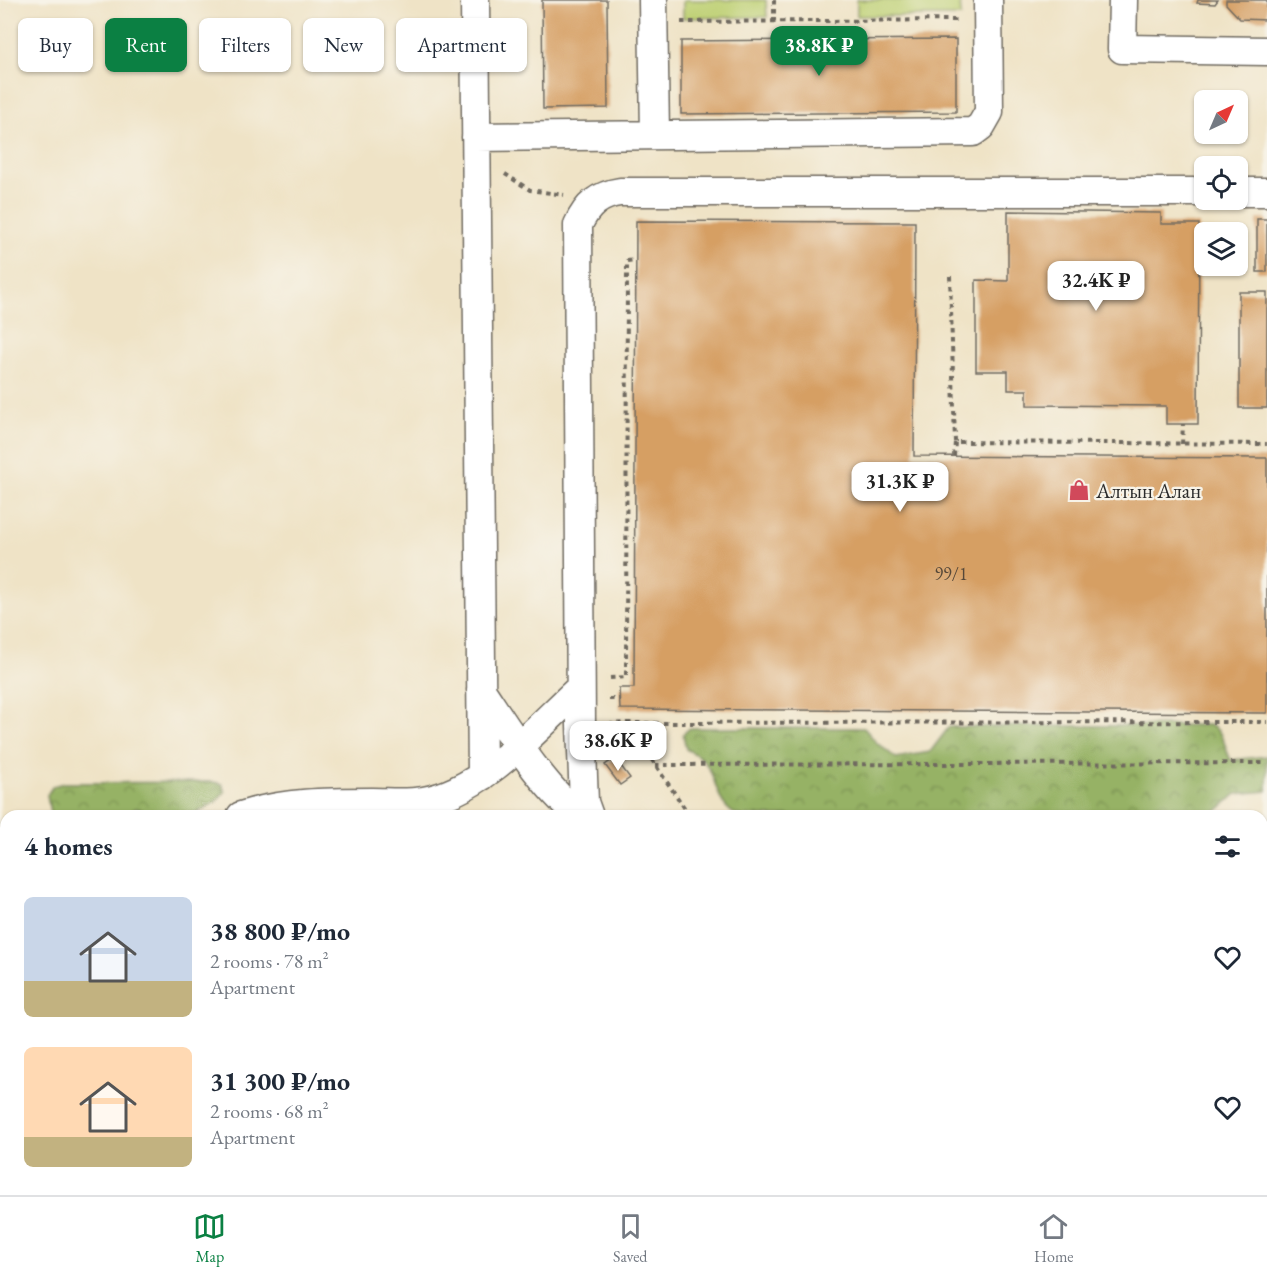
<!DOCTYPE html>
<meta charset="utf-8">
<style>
:root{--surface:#fff;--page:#f2f2f3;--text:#1f2937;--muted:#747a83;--line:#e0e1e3;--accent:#0b8043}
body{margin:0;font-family:"EB Garamond",serif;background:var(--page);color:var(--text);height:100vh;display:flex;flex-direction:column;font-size:22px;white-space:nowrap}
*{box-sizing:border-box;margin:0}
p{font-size:20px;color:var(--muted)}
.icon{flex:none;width:33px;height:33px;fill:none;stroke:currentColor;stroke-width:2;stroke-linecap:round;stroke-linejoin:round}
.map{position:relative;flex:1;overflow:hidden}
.sheet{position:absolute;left:0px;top:810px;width:1268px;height:386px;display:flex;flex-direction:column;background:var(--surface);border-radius:18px 18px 0 0;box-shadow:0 2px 4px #0004}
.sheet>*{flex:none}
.hud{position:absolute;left:18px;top:18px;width:600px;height:54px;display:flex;gap:12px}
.needle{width:39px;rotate:44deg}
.tools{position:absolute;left:1194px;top:90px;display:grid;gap:12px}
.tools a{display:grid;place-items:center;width:54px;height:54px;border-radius:9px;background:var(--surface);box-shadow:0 2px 4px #0004;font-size:30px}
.price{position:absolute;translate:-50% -51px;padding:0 14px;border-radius:12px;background:#fff;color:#222;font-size:20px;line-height:39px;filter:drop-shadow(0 2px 3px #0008)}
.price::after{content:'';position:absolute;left:50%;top:36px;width:18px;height:14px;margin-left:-9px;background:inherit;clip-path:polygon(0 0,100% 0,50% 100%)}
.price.active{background:var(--accent);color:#fff}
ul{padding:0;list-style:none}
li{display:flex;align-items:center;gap:18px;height:150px;padding:0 24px}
li span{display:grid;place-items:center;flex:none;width:168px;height:120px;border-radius:9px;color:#555}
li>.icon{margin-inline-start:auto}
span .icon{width:72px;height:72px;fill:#fffc;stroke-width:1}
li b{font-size:26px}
h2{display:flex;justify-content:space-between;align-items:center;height:72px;padding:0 24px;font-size:26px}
.chip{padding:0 21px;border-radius:9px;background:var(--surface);box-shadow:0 2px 4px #0004;font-size:21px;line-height:54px}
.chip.active{background:var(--accent);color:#fff}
.tabs{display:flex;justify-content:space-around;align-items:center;height:84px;border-top:2px solid var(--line);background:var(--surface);font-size:16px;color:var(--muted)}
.tabs a{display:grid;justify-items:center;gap:3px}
.tabs .active{color:var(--accent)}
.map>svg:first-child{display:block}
.green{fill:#bed073;stroke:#747e4f;stroke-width:1.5}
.forest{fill:url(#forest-crowns);stroke:#606e48;stroke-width:1.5}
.building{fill:#d69f64}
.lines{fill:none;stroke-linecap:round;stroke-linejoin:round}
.minor-casing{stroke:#706b61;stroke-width:31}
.major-casing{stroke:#706b61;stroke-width:35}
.path{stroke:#706b61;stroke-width:4;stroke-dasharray:4.5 4.5;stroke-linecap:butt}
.minor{stroke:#fff;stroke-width:28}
.major{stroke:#fff;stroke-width:33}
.labels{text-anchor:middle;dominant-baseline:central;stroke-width:4.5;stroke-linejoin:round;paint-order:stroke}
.number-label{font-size:18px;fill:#564839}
.poi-label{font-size:21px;fill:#2b2b2b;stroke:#f7f3e8;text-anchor:start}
</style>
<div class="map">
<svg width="1267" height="1195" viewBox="0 0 1267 1195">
<defs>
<pattern id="forest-crowns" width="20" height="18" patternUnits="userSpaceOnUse" patternTransform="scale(1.5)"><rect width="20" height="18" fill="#96b265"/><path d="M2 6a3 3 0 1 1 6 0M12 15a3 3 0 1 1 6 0" fill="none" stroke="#7b9153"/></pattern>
</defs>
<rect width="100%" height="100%" fill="#f7f3e8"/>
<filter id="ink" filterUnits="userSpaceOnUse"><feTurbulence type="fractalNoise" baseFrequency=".0167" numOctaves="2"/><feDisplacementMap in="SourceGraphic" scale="12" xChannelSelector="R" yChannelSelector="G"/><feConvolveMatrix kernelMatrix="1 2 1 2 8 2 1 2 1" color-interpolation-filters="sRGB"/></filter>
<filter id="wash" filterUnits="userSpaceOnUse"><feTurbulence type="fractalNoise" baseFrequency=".008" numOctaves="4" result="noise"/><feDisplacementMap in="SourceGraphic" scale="24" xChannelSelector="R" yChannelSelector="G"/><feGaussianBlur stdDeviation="1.35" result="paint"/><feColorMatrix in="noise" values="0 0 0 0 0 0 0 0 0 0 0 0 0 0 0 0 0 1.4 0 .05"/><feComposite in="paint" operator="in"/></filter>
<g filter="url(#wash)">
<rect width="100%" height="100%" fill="#efe3c6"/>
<path class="green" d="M 683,0 L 766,0 L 767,17 L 683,18 Z
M 857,0 L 960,0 L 961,16 L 857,16 Z
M 0,884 L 6,884 L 6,951 L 0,951 Z
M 1262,894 L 1267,894 L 1267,961 L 1262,960 Z
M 1262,996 L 1267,996 L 1267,1036 L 1262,1035 Z
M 1262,1092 L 1267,1092 L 1267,1195 L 1110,1195 L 1110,1190 L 1262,1190 Z
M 462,1190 L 556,1190 L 556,1195 L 462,1195 Z
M 602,1190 L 669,1190 L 668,1195 L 602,1195 Z
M 682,1190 L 1086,1190 L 1085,1195 L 682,1195 Z"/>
<path class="forest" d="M 1209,725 C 1226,732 1223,746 1231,760 L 1267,756 L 1267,791 L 1236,794 L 1211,816 L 740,816 C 714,808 719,776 702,759 C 698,755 691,752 686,749 L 683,734 L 690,728 L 864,728 L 877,743 L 896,758 L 930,752 L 949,727 Z
M 213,782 L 222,784 L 225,792 C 210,810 182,822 158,816 C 150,814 144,810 136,808 L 125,816 L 55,816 L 50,813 L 47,795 L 53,786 L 64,783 Z
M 1262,906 L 1267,906 L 1267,945 L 1262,945 Z"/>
<g id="blocks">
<path class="building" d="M 542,0 L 607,0 L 608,108 L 543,109 Z
M 1198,0 L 1218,0 L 1215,4 L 1197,3 Z
M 1226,0 L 1267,0 L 1267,20 L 1240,19 L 1226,4 Z
M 956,39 L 956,112 L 681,114 L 681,41 Z
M 1008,211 L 1161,213 L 1161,224 L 1199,224 L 1198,424 L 1166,424 L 1166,406 L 1027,405 L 1027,390 L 1008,390 L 1008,371 L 976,371 L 976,280 L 1008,281 Z
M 1257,219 L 1267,219 L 1267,272 L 1257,272 Z
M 636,221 L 915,222 L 914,456 L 1267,458 L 1267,713 L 620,709 L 619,688 L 634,688 Z
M 1239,292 L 1267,292 L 1267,408 L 1239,408 Z
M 615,758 L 630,778 L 620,785 L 605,765 Z"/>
</g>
</g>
<g filter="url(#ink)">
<use href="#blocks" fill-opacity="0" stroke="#706b61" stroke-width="1.5"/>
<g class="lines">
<defs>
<path id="minor" d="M 475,0 L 482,776
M 653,0 L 655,135
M 1123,0 L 1122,49 L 1267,51
M 476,137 L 973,132 L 981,126 L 989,112 L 988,0
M 1238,192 L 1267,192
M 481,690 C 504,724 548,796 582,816
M 241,816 C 283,802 328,802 372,802 C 388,802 406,804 423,801 C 483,792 537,727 580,688
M 589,816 L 584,802 L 581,725 L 578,225 C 587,205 599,195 620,192 L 1204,192
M 0,992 L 6,989
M 1262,1049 L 1267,1050
M 0,1056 L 6,1056
M 127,1190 L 127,1195
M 580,1190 L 580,1195
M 436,1195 L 436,1190"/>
<path id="major" d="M 0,862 L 6,862
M 1262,873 L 1267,873
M 0,971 L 6,971
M 1262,979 L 1267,979"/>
</defs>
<use href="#minor" class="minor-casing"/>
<use href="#major" class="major-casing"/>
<path class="path" d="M 774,0 L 774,21
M 681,22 L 959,20
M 505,174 L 530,190 L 564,195
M 950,276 L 955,442
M 1182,444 L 1183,424
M 954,456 L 955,442 L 1267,444
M 610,678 L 626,677 L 627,261 L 636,260
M 609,699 L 619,699
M 627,723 L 1267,722
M 608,724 L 627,723 L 690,816
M 655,765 L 1267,763
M 1262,1084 L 1267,1084
M 1262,1108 L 1267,1111
M 374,1190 L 375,1195
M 813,1190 L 814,1195
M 929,1190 L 935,1195
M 675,1195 L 675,1190
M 861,1195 L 865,1190"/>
<use href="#minor" class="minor"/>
<use href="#major" class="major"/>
</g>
</g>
<defs>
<symbol id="shop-bare" viewBox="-9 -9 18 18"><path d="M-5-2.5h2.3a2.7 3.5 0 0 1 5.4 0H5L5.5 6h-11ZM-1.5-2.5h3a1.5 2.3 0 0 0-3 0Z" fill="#d1495b" stroke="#f7f3e8" stroke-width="2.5" paint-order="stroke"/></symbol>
</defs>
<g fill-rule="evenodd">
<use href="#shop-bare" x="1064" y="475" width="30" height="30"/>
</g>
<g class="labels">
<g class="number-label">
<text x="951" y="573">99/1</text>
</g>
<g class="poi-label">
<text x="1096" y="490">Алтын Алан</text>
</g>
</g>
</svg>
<div class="tools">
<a><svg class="needle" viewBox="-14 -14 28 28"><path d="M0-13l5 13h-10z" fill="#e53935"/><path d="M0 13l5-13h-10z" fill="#747a83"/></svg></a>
<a><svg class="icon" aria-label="locate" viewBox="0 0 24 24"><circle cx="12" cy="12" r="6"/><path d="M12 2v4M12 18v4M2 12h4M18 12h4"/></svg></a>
<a><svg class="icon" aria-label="layers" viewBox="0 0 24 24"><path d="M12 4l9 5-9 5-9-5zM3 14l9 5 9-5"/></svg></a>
</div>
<b class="price active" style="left:819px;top:77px">38.8K ₽</b>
<b class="price" style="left:1096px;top:312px">32.4K ₽</b>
<b class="price" style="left:900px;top:513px">31.3K ₽</b>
<b class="price" style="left:618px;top:772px">38.6K ₽</b>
<div class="hud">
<a class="chip">Buy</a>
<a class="chip active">Rent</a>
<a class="chip">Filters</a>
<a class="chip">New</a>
<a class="chip">Apartment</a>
</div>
<section class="sheet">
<h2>4 homes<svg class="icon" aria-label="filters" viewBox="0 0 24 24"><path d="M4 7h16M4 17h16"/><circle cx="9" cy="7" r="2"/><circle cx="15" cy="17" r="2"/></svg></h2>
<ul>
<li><span style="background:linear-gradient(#c9d6e8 70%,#c2b280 0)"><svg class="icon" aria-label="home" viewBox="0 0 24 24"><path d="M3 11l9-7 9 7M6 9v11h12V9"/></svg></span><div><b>38 800 ₽/mo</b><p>2 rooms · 78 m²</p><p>Apartment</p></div><svg class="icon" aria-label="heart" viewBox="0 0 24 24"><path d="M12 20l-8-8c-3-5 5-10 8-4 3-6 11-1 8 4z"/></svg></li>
<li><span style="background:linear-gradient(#ffd9b3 75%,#c2b280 0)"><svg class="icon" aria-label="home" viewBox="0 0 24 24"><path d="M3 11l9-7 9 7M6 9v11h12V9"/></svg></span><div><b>31 300 ₽/mo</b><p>2 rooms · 68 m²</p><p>Apartment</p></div><svg class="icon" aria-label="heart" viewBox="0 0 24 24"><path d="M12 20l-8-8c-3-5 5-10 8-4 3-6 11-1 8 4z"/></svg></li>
</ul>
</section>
</div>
<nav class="tabs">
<a class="active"><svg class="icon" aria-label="map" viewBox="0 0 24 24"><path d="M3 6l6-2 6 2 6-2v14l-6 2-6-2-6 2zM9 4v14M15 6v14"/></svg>Map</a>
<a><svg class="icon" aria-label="saved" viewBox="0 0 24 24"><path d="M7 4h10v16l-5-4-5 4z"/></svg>Saved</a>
<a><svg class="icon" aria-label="home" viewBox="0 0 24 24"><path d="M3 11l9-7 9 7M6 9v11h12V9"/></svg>Home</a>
</nav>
